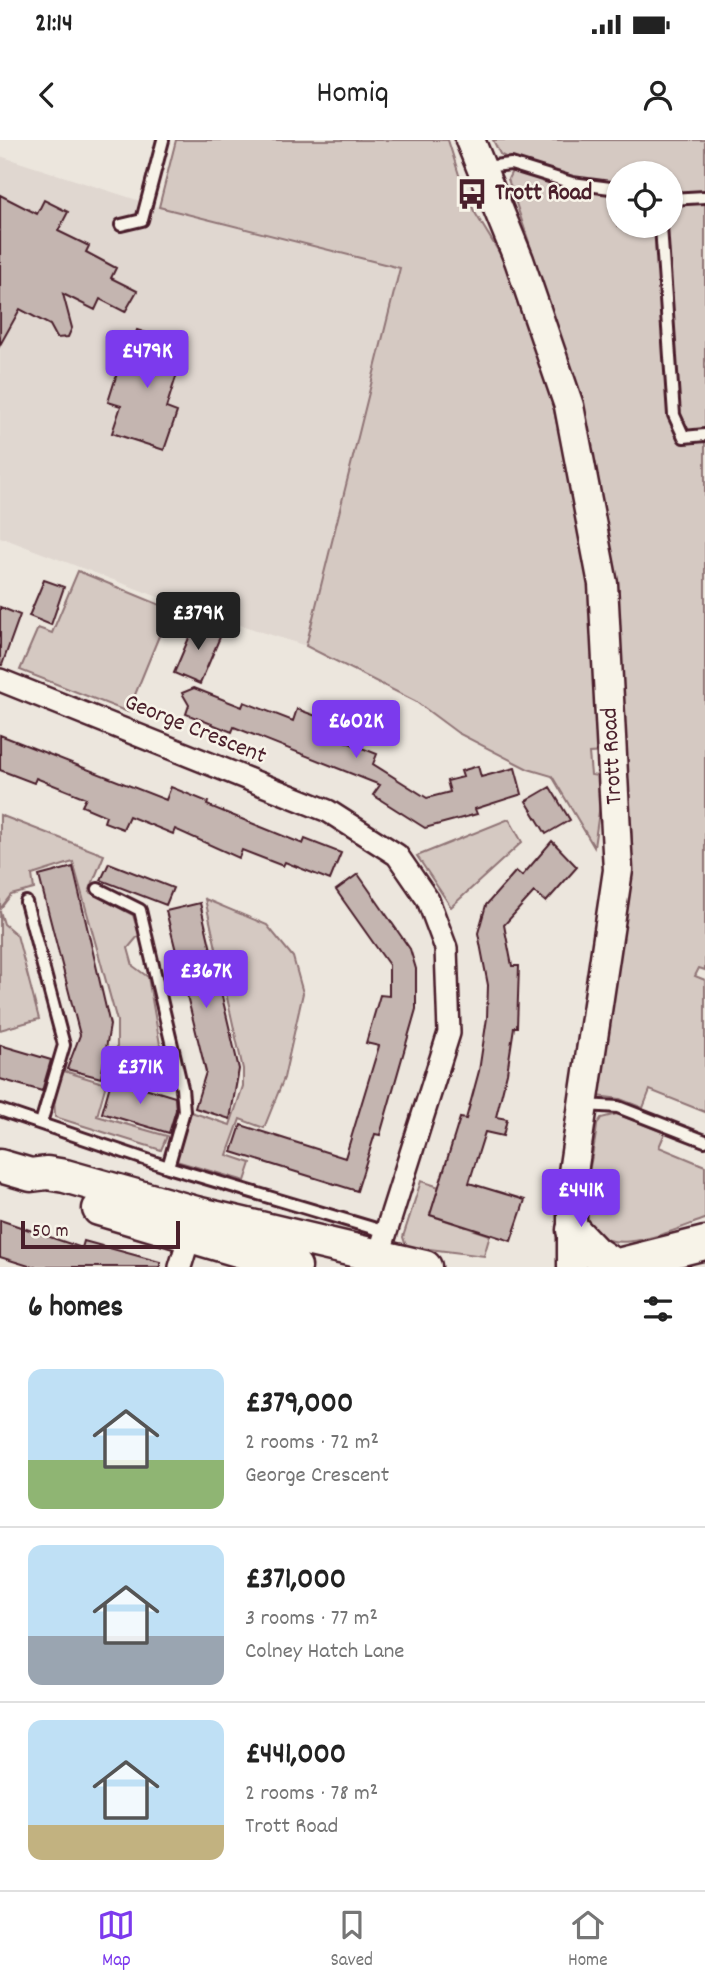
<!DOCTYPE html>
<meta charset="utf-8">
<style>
:root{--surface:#fff;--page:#f6f6f6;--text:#222;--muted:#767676;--line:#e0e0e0;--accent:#7c3aed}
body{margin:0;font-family:Dekko,sans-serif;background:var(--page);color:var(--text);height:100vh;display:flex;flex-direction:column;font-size:26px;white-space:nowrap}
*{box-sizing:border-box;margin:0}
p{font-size:23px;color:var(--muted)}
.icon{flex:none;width:38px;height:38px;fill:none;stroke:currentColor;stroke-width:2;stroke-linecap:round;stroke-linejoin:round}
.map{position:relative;height:1127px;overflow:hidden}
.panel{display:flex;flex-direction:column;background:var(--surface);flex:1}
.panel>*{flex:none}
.tools{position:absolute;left:606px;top:21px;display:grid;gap:14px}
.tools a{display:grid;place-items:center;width:77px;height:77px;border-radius:50%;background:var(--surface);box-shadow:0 2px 5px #0004;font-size:35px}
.scale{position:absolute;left:21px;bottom:18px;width:159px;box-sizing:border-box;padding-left:7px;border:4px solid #4a1f2b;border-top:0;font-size:19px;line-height:24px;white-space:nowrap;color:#4a1f2b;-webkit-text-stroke:5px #f7f3e8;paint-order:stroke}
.price{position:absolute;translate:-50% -60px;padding:0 16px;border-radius:7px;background:var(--accent);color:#fff;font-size:23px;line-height:46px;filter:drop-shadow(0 2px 4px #0008)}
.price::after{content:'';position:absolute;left:50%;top:42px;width:21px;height:16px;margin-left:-10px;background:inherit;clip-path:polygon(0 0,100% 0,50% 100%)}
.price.active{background:#222;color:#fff}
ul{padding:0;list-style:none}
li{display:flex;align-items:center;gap:21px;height:175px;padding:0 28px}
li+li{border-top:2px solid var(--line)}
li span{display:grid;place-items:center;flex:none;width:196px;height:140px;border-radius:14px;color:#555}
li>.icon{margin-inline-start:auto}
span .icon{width:84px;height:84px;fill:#fffc;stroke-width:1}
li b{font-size:30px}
h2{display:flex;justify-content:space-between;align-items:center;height:84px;padding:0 28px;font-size:30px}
.status{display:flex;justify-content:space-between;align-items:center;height:49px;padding:0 35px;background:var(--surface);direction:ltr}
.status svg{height:19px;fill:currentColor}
header{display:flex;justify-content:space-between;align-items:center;height:91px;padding:0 28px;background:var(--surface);font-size:32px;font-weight:600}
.tab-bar{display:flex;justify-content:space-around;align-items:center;height:98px;border-top:2px solid var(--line);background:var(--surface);font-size:19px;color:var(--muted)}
.tab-bar a{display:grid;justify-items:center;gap:4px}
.tab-bar .active{color:var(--accent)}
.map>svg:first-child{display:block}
.built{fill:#e0d7d0}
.green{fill:#d5c9c2;stroke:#907476;stroke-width:2;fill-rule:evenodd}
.building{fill:#c4b5b0;stroke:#4a1f2b;stroke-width:2}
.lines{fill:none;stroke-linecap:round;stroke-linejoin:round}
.service-casing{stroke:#4a1f2b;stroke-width:16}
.minor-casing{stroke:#4a1f2b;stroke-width:26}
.tertiary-casing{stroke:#4a1f2b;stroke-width:33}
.secondary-casing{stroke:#4a1f2b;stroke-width:37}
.service{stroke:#f7f3e8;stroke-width:10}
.minor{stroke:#f7f3e8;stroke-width:21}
.tertiary{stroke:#f7f3e8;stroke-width:28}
.secondary{stroke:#f7f3e8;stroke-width:32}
.labels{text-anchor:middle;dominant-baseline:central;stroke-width:5;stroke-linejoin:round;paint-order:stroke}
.poi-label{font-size:24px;font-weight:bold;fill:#4a1f2b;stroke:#f7f3e8;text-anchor:start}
.street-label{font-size:24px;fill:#4a1f2b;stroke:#f7f3e8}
</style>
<div class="status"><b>21:14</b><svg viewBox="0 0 49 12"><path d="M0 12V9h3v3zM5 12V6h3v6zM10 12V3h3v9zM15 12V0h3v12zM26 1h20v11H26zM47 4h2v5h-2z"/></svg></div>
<header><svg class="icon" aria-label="back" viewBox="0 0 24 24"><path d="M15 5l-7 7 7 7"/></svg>Homiq<svg class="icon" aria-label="person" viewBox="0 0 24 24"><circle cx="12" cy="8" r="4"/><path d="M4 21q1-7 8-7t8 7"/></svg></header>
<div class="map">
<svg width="705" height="1127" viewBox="0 0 705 1127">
<rect width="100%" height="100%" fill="#ece6dd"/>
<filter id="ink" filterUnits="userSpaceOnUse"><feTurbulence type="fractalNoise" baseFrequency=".0143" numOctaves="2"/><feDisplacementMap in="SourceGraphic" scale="14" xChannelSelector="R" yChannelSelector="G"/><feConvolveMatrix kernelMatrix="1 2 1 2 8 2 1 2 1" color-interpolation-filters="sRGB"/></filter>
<g filter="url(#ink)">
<path class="built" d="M 0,16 L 159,67 L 400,128 L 306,506 L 182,466 L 0,397 Z"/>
<path class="green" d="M 176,0 L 448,0 L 460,38 L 474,71 L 502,117 L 543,220 L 593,450 L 604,612 L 589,613 L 591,635 L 604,637 L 594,707 L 552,636 L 528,629 L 458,593 L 415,561 L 306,506 L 400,128 L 159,67 Z
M 493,0 L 705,0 L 705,830 L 699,828 L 695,836 L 705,840 L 705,972 L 650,950 L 643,968 L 620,959 L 597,956 L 629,759 L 632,700 L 612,429 L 585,271 L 508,39 L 513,29 L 509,19 L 500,14 ZM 618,33 L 670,33 L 670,86 L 618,86 Z
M 78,431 L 170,469 L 128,572 L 20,530 L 38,488 L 52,493 Z
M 0,675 L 104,715 L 89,752 L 133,775 L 139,795 L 128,808 L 133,826 L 148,837 L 161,910 L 117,919 L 117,881 L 73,722 L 32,735 L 34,749 L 11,755 L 0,769 Z
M 509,679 L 522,702 L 451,767 L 417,716 Z
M 205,759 L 267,785 L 293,817 L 303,853 L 284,938 L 264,988 L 240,979 L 227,1015 L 251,1023 L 245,1041 L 176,1021 L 191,972 L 230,985 L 243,946 L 243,929 Z
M 0,771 L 4,784 L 17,795 L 39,879 L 0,890 Z
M 64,931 L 106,944 L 97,976 L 167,996 L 161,1010 L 55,977 L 54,956 Z
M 617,974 L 665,993 L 659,1007 L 705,1026 L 705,1079 C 675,1089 596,1127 586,1075 C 582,1050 595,1011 597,985 L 601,978 Z
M 421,1041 L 439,1047 L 430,1075 L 490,1095 L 484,1116 L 406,1106 L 403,1097 Z"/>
<path class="building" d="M 0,55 L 37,74 L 44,60 L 68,72 L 58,91 L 89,106 L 86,112 L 116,128 L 111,138 L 137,151 L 125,172 L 100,159 L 95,170 L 63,154 L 72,188 L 68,197 L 57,198 L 50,185 L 20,169 L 0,205 Z
M 137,190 L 186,206 L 166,268 L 177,272 L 164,310 L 112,293 L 121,266 L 108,262 L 119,227 L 124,229 Z
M 44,440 L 64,447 L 51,485 L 29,476 Z
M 0,467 L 20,475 L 2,525 L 0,525 Z
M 197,479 L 223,490 L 200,544 L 174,533 Z
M 194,548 L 242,567 L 244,562 L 293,581 L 297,569 L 344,586 L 339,599 L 377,614 L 373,624 L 427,658 L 450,652 L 447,641 L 463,637 L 461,631 L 478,626 L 481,637 L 515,628 L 522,654 L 475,669 L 477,674 L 425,688 L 373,655 L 380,645 L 234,587 L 232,592 L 186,574 L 189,565 L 182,553 Z
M 0,595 L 166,660 L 171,647 L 208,662 L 207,665 L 303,704 L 305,699 L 341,713 L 330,740 L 285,722 L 283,726 L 242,710 L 239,718 L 175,689 L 173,694 L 129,676 L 123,689 L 104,682 L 106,676 L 82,666 L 86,658 L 36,638 L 34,643 L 0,630 Z
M 550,647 L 570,680 L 546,694 L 526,661 Z
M 552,701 L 577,727 L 546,762 L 534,752 L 504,785 L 512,826 L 519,826 L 517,887 L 514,887 L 507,933 L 496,977 L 507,979 L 503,996 L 485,992 L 469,1043 L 525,1060 L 511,1101 L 430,1075 L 460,978 L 466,979 L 479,931 L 487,878 L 488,845 L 478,793 L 486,765 L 516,731 L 522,736 Z
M 109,723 L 173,748 L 166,765 L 101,740 Z
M 73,727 L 110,885 L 101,938 L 67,929 L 80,895 L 39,736 Z
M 358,734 L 410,809 L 416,829 L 416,869 L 380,995 L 375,994 L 357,1051 L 232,1012 L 241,985 L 345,1018 L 379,906 L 366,903 L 380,855 L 389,856 L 389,825 L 336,750 Z
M 200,763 L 239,929 L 230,979 L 195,968 L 206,932 L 166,771 Z
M 0,905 L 51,920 L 42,951 L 0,939 Z
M 112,938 L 175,957 L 176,970 L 169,993 L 102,973 Z
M 0,1080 L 82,1108 L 84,1101 L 160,1122 L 160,1127 L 32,1127 L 0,1117 Z"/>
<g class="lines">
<defs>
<path id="service" d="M 484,27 L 511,24 L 572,43 L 618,49
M 670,59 L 705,57
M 121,85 L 142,80 L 163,0
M 661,86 L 674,275 L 684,297 L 705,295
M 98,749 L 140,770 L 182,948 L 184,971 L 168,1027
M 26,762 L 64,905 L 41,983
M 585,965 L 618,967 L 705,1001
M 0,970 L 168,1027 L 386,1092"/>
<path id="minor" d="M 0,540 L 328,671 L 397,715 L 428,760 L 446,808 L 449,893 L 375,1127
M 180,1127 L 193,1085"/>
<path id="tertiary" d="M 470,0 L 519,120 L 569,266 L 603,444 L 618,730 L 572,1039 L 572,1127"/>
<path id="secondary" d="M 0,1026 L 31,1035 L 47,1033 L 65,1036 L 196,1073 L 425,1127
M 99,1069 L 295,1127
M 573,1090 L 595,1113 L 615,1126
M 610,1127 L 705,1103"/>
</defs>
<use href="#service" class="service-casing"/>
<use href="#minor" class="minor-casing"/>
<use href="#tertiary" class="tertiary-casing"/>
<use href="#secondary" class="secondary-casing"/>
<use href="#service" class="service"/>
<use href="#minor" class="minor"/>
<use href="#tertiary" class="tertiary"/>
<use href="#secondary" class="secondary"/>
</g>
</g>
<defs>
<symbol id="bus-bare" viewBox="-9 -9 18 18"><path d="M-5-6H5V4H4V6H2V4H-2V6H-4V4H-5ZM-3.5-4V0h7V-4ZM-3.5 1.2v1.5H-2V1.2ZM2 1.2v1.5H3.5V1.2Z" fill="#4a1f2b" stroke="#f7f3e8" stroke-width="2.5" paint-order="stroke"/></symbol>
</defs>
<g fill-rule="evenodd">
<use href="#bus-bare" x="450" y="32" width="44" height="44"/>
</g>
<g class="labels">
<g class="poi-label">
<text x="495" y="54">Trott Road</text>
</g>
<g class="street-label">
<text transform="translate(195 590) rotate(22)">George Crescent</text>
<text transform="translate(613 616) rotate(-93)">Trott Road</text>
</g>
</g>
</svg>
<div class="tools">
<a><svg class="icon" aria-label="locate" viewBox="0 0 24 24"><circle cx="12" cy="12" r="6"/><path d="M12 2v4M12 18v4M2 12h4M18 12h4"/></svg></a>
</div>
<div class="scale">50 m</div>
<b class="price" style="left:147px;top:250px">£479K</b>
<b class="price active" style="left:198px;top:512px">£379K</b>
<b class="price" style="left:356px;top:620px">£602K</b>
<b class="price" style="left:206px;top:870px">£367K</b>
<b class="price" style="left:140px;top:966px">£371K</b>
<b class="price" style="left:581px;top:1089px">£441K</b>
</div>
<section class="panel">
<h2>6 homes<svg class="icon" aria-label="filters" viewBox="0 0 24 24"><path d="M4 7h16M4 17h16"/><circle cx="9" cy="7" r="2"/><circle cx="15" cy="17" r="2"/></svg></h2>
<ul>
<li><span style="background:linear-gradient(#bfe0f5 65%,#8fb573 0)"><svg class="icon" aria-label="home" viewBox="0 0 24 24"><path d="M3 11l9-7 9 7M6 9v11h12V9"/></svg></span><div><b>£379,000</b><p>2 rooms · 72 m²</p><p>George Crescent</p></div></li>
<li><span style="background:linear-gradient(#bfe0f5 65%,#9aa5b1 0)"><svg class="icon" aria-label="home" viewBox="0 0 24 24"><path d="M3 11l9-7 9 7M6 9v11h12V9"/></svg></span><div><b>£371,000</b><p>3 rooms · 77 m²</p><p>Colney Hatch Lane</p></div></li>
<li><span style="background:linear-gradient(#bfe0f5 75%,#c2b280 0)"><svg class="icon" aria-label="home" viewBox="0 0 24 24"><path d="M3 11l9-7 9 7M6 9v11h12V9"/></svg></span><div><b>£441,000</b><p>2 rooms · 78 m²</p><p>Trott Road</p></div></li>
</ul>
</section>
<nav class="tab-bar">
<a class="active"><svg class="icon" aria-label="map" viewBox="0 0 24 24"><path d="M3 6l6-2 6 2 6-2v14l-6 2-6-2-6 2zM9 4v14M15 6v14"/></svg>Map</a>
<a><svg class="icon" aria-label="saved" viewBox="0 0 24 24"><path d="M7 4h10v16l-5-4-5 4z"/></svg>Saved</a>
<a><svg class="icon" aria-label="home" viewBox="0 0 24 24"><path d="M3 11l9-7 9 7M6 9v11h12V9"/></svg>Home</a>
</nav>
